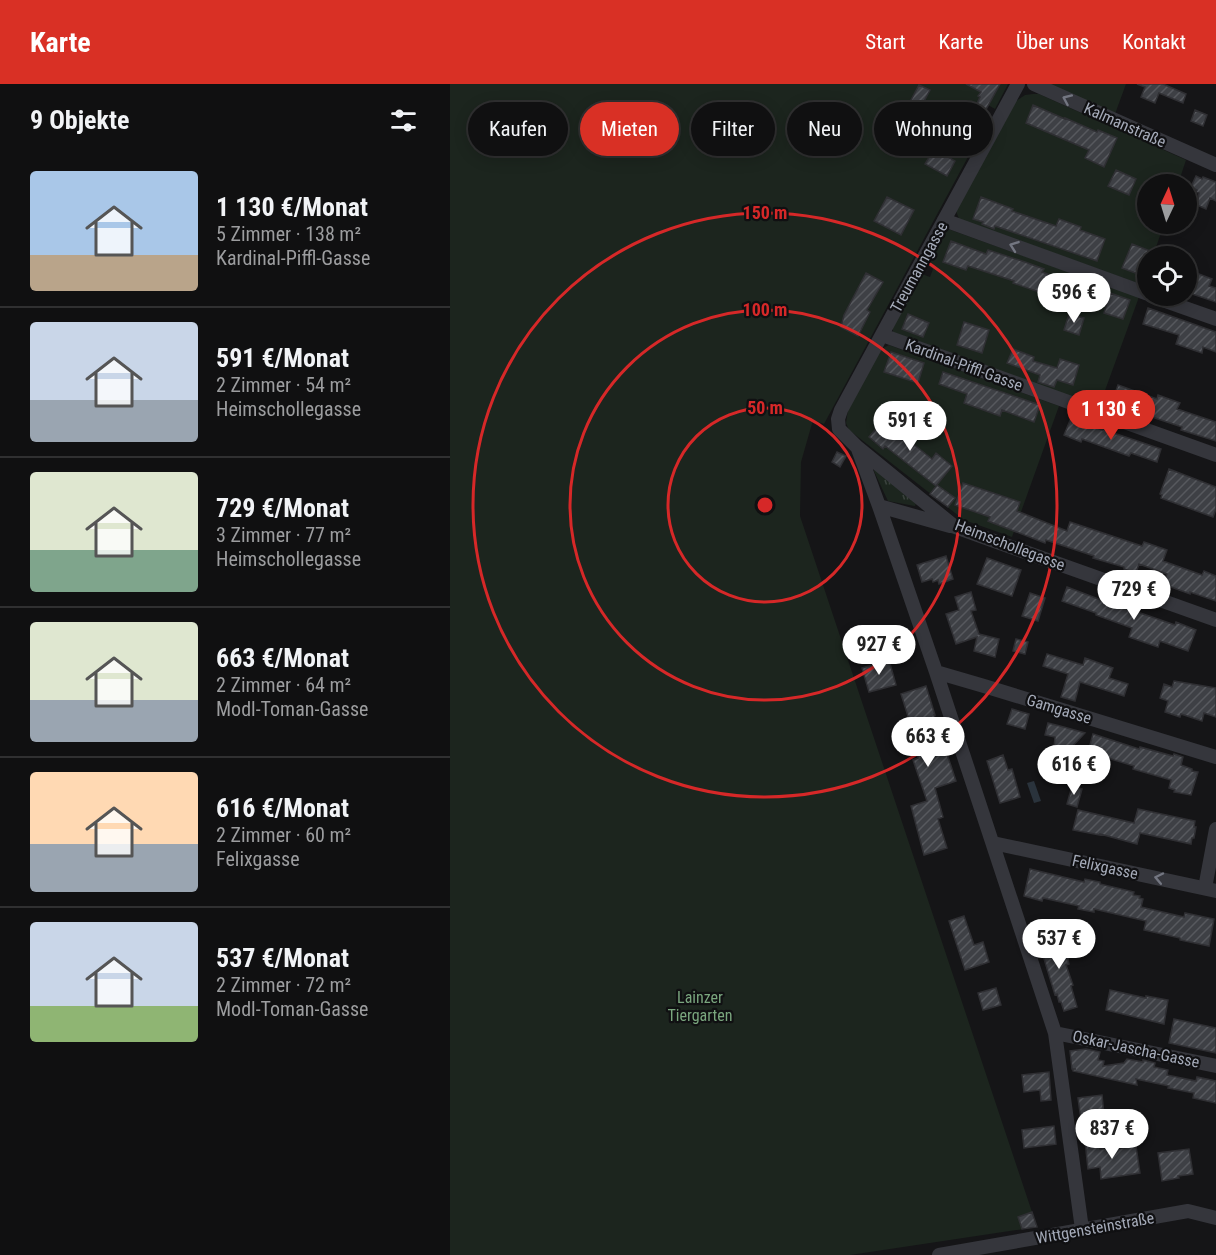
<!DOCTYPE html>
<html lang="de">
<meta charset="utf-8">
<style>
:root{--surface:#101011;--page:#19191a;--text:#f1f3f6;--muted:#9c9d9f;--line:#303031;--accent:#d93025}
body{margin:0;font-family:"Roboto Condensed",sans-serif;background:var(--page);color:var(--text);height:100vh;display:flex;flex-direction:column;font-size:22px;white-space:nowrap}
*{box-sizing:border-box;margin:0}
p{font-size:20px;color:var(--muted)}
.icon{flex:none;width:33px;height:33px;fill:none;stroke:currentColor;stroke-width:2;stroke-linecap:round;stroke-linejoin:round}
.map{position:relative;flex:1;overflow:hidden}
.panel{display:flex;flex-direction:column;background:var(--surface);width:450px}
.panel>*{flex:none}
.hud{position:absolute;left:18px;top:18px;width:570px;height:54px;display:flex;gap:12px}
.needle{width:39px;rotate:4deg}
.fabs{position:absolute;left:687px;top:90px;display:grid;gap:12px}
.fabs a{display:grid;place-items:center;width:60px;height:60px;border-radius:50%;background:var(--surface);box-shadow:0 3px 15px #0003,0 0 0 2px var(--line);font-size:30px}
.price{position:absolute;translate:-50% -51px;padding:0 14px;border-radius:21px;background:#fff;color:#222;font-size:20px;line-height:39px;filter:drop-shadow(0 2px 3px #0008)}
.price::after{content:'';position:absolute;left:50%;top:36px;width:18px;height:14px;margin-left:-9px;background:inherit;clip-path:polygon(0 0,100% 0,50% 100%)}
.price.current{background:var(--accent);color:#fff}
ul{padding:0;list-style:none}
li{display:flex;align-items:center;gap:18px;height:150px;padding:0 30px}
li+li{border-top:2px solid var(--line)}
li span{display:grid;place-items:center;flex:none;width:168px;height:120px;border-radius:6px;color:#555}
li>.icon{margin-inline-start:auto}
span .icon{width:72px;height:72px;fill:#fffc;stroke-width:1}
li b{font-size:26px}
h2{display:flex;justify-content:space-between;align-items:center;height:72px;padding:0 30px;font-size:26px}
.chip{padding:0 21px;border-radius:27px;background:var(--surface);box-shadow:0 3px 15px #0003,0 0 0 2px var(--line);font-size:21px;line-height:54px}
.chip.current{background:var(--accent);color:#fff}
header{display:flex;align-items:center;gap:36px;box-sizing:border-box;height:84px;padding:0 30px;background:var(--accent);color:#fff}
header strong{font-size:28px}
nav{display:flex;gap:33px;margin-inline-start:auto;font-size:21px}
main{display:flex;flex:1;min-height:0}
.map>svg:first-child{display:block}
.grass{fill:url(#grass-tufts)}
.green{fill:#1c251e}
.water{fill:#2a333c}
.building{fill:url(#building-hatch);stroke:#2f2f33;stroke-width:1.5}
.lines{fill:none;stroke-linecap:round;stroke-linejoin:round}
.street{stroke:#35363c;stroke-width:14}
.oneway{stroke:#737681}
.ring{fill:none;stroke:#d62828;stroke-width:3}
.labels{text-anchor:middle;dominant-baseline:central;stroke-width:4.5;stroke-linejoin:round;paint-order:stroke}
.street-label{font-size:16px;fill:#a5abb9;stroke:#101012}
.park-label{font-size:16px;fill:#7aa67e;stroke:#101012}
.centre{fill:#d62828;stroke:#101012;stroke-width:3}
.ring-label{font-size:18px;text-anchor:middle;font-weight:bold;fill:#d62828;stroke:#101012;stroke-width:4.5;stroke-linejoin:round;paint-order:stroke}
</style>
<header>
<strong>Karte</strong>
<nav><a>Start</a><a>Karte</a><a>Über uns</a><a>Kontakt</a></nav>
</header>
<main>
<section class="panel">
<h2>9 Objekte<svg class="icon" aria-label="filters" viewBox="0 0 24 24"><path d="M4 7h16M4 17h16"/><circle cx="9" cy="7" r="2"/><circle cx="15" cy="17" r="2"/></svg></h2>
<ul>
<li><span style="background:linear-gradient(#a9c7e8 70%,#b9a48a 0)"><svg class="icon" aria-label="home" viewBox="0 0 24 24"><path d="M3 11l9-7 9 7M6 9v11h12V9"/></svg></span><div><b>1 130 €/Monat</b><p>5 Zimmer · 138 m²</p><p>Kardinal-Piffl-Gasse</p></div></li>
<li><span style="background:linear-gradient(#c9d6e8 65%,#9aa5b1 0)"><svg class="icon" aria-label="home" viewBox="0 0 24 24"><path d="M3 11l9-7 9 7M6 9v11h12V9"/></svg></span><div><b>591 €/Monat</b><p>2 Zimmer · 54 m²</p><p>Heimschollegasse</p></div></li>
<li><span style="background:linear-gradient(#dfe7d0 65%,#7fa58c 0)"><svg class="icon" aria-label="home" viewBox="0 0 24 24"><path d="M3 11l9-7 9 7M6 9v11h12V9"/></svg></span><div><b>729 €/Monat</b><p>3 Zimmer · 77 m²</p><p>Heimschollegasse</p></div></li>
<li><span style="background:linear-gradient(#dfe7d0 65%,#9aa5b1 0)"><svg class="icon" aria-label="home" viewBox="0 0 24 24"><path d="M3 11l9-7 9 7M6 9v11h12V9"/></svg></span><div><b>663 €/Monat</b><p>2 Zimmer · 64 m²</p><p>Modl-Toman-Gasse</p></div></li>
<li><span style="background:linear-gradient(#ffd9b3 60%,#9aa5b1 0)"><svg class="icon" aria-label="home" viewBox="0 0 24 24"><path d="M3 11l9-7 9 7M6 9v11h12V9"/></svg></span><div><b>616 €/Monat</b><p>2 Zimmer · 60 m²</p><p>Felixgasse</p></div></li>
<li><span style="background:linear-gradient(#c9d6e8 70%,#8fb573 0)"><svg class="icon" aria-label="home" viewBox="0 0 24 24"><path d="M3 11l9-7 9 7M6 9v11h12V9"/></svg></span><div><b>537 €/Monat</b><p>2 Zimmer · 72 m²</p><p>Modl-Toman-Gasse</p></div></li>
</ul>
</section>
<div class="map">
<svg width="766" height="1171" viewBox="0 0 766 1171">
<defs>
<pattern id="grass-tufts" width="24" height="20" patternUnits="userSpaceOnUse" patternTransform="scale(1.5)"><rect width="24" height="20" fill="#1c251e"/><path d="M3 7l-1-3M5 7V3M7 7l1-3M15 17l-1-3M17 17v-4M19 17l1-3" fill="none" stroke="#3a423d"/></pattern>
<pattern id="building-hatch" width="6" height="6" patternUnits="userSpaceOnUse" patternTransform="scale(1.5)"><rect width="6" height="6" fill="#3e4045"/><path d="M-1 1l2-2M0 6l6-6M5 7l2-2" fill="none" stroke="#57595e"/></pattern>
</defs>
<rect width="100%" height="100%" fill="#151517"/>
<path class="grass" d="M 425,385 L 466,419 L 465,422 L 438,417 L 424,387 Z"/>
<path class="green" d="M 0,0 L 558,0 L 545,25 L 538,21 L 533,30 L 539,34 L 374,340 L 363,336 L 351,378 L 350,432 L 587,1143 L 400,1171 L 0,1171 Z
M 596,0 L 676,0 L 665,30 Z
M 583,10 L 589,10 L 736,76 L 728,100 L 698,100 L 698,140 L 714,140 L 703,172 L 698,172 L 697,188 L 693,201 L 509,135 L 506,127 L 566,17 L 575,11 Z
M 497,146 L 501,146 L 689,213 L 649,323 L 443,248 L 443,243 L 472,190 L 480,193 L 483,185 L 477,181 Z
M 439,261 L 609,322 L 562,453 L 514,436 L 399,346 L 396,339 L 398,326 L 431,265 Z"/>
<path class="water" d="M 584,697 L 591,717 L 584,719 L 577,699 Z"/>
<path class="building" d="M 516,0 L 550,0 L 533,31 L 524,26 L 530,13 L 528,12 L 531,8 Z
M 687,0 L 713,0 L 736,10 L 733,19 L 709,9 L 705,19 L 691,13 L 695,3 Z
M 469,1 L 480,6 L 471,23 L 460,18 Z
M 583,21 L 615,35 L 615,34 L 647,48 L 648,46 L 667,54 L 654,83 L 635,74 L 639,66 L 576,39 Z
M 745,26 L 757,31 L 753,42 L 741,37 Z
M 484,65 L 505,77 L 497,92 L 475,80 Z
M 666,86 L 686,95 L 679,111 L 658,102 Z
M 746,92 L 752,95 L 753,93 L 766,98 L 766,117 L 760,114 L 756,125 L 747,121 L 749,109 L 746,108 L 747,106 L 741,103 Z
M 437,113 L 464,126 L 451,151 L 424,137 Z
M 531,113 L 563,125 L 562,127 L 606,142 L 609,135 L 631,143 L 630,146 L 655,155 L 647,177 L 545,142 L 544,145 L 532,140 L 533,138 L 523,135 Z
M 501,157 L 536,170 L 538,166 L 575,178 L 594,185 L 592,188 L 625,200 L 618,218 L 563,199 L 564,197 L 518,182 L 516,186 L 493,178 Z
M 682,160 L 700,167 L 691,191 L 672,184 Z
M 741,187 L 762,195 L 759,202 L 766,204 L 766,218 L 736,208 L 736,198 Z
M 416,189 L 433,198 L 417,226 L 420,228 L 408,252 L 391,243 L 394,231 Z
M 660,209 L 680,216 L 673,235 L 654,229 Z
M 698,224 L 766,248 L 766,268 L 753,263 L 752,269 L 726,260 L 729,251 L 693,240 Z
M 458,230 L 479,239 L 473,253 L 452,245 Z
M 619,230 L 634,234 L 629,251 L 614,246 Z
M 514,238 L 539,246 L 532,269 L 507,261 Z
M 563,265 L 584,273 L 583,277 L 607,284 L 610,275 L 629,281 L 623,301 L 607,296 L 604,303 L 588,298 L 590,291 L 557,279 Z
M 441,268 L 474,279 L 468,299 L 434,288 Z
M 493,288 L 590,321 L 584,338 L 552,326 L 550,332 L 514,319 L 517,310 L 489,300 Z
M 668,301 L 707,315 L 708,311 L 730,319 L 727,325 L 766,338 L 766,357 L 731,346 L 732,343 L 687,328 L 686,330 L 661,321 Z
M 436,333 L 449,345 L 447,347 L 482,375 L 486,369 L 502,382 L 486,402 L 435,362 L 433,365 L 419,353 Z
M 621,334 L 652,346 L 652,345 L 711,365 L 707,378 L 681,369 L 679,372 L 632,355 L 631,358 L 614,351 Z
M 387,368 L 396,372 L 390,383 L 382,378 Z
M 719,385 L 766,403 L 766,425 L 763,433 L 711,414 L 712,411 L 710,410 Z
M 513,399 L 570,418 L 567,427 L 617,447 L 620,438 L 692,462 L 694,458 L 717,466 L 713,477 L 752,491 L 754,487 L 766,492 L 766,517 L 740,508 L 740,510 L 713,500 L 717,490 L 689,480 L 686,489 L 674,485 L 674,483 L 643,474 L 644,472 L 596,456 L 595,459 L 538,437 L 540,433 L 505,421 Z
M 487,401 L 505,414 L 498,423 L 480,410 Z
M 496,472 L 503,495 L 489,500 L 488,496 L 483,498 L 482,495 L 472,498 L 467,481 Z
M 537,474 L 571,486 L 562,512 L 527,500 Z
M 617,503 L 651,516 L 652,512 L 677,521 L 676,524 L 725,541 L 726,538 L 746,546 L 738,567 L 710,557 L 708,563 L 679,553 L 682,544 L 646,531 L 646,529 L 612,517 Z
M 521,508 L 526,526 L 521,527 L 529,550 L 549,555 L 545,573 L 524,567 L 527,553 L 506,560 L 496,530 L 509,526 L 505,513 Z
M 580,509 L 595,514 L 588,537 L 572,532 Z
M 406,547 L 411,562 L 401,566 L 396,550 Z
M 566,555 L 578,558 L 575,570 L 563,567 Z
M 597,570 L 633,581 L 635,574 L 663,584 L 659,594 L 678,600 L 674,612 L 630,598 L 625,617 L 611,613 L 618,590 L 593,582 Z
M 439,576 L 446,601 L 419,608 L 412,584 Z
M 724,597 L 766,604 L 766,633 L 754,629 L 752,637 L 731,630 L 730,633 L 715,628 L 718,617 L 710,614 L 714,600 L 722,603 Z
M 476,602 L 485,631 L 484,631 L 506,697 L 485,704 L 493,733 L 488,735 L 497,764 L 474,771 L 461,722 L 477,717 L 463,676 L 468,674 L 459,646 L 462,645 L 451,610 Z
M 562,625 L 579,630 L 575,645 L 557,640 Z
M 598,639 L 610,642 L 635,649 L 616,669 L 609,669 L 604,664 L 605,653 L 595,651 Z
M 643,650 L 689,665 L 690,663 L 723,672 L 724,670 L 733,673 L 731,681 L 742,685 L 742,687 L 748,688 L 741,711 L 724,708 L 725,706 L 719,704 L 721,696 L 683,685 L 684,682 L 638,668 Z
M 553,671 L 558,686 L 562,685 L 570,713 L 550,719 L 537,677 Z
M 622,702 L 632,705 L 627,723 L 617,720 Z
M 688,725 L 745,737 L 744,743 L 746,743 L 744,754 L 742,754 L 741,760 L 690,749 L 687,760 L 650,750 L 650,751 L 623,746 L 628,726 L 684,739 Z
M 580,785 L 634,798 L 635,795 L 650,798 L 650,800 L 684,808 L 683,811 L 690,812 L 689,814 L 693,815 L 691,823 L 734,833 L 735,829 L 764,835 L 759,862 L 730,856 L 730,854 L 694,846 L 696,837 L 644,825 L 644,828 L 628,825 L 629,822 L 593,814 L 592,817 L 574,812 Z
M 514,832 L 524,861 L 533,858 L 539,878 L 515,886 L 499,837 Z
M 598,852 L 600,857 L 610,854 L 617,859 L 620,869 L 618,876 L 619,880 L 616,881 L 623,901 L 621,902 L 627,923 L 614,927 L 611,918 L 609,918 L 607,910 L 605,911 L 588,855 Z
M 546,904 L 551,921 L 533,926 L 528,909 Z
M 660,906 L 696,914 L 696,912 L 718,916 L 714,940 L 656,926 Z
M 724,935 L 766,944 L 766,969 L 719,959 Z
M 636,965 L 650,968 L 648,976 L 654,977 L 653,982 L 674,979 L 677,975 L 693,978 L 693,976 L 705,979 L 704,983 L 718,986 L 717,991 L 746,997 L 747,993 L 766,997 L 766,1019 L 743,1014 L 744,1009 L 718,1004 L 719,1002 L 686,995 L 687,1001 L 623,987 L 623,985 L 626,985 L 622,985 L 620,967 Z
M 599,988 L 601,1016 L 591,1017 L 590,1006 L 574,1008 L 572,991 Z
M 652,1011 L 654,1031 L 645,1032 L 645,1035 L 631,1036 L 628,1014 Z
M 604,1042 L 606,1060 L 574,1064 L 572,1046 Z
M 649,1056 L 650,1065 L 659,1064 L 659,1066 L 686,1062 L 690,1089 L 651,1095 L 650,1083 L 638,1085 L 635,1057 Z
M 739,1065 L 743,1090 L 728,1092 L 729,1094 L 712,1097 L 708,1069 Z
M 582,1128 L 587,1143 L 572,1145 L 568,1133 Z"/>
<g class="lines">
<path class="street" d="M 568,0 L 391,326 L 388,335 L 389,345 L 407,363 L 505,443 L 766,536
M 584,0 L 766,81
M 494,136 L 698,210
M 701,212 L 766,235
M 432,251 L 766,371
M 408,365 L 429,422 L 486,588 L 605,949 L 632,1145
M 429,422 L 500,442
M 486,588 L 534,602 L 766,673
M 543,759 L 766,807
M 755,804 L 766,745
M 605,949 L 766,982
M 489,1171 L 738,1127 L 766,1134"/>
</g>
<defs><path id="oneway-chevron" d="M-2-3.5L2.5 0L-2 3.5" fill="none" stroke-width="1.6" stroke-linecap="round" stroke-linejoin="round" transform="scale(1.5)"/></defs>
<g class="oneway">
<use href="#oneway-chevron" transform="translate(617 15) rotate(-156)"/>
<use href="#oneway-chevron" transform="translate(564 162) rotate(-160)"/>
<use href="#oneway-chevron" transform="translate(709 794) rotate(-168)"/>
</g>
<g class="ring">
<circle cx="315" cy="421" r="97"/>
<circle cx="315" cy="421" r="195"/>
<circle cx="315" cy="421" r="292"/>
</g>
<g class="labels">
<g class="street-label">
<text transform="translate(675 41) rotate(24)">Kalmanstraße</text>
<text transform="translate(469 183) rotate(-61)">Treumanngasse</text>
<text transform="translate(514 281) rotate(20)">Kardinal-Piffl-Gasse</text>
<text transform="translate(560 461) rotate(21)">Heimschollegasse</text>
<text transform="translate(609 625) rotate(17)">Gamgasse</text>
<text transform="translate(655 783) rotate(12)">Felixgasse</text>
<text transform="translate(686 965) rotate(12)">Oskar-Jascha-Gasse</text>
<text transform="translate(645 1144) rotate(-10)">Wittgensteinstraße</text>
</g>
<g class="park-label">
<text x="250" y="913">Lainzer<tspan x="250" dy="18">Tiergarten</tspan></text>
</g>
</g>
<circle cx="315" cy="421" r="9" class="centre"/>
<g class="ring-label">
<text x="315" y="135">150 m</text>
<text x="315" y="232">100 m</text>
<text x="315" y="330">50 m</text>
</g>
</svg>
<div class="fabs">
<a><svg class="needle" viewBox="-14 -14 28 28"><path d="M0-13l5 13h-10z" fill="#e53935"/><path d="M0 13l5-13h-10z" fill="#9c9d9f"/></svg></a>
<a><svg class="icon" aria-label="locate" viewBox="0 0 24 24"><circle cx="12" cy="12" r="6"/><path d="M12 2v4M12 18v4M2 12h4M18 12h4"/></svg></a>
</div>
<b class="price" style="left:624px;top:240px">596 €</b>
<b class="price current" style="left:661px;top:357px">1 130 €</b>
<b class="price" style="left:460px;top:368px">591 €</b>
<b class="price" style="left:684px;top:537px">729 €</b>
<b class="price" style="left:429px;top:592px">927 €</b>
<b class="price" style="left:478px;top:684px">663 €</b>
<b class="price" style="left:624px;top:712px">616 €</b>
<b class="price" style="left:609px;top:886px">537 €</b>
<b class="price" style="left:662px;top:1076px">837 €</b>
<div class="hud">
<a class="chip">Kaufen</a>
<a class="chip current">Mieten</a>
<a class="chip">Filter</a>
<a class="chip">Neu</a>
<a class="chip">Wohnung</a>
</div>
</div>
</main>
